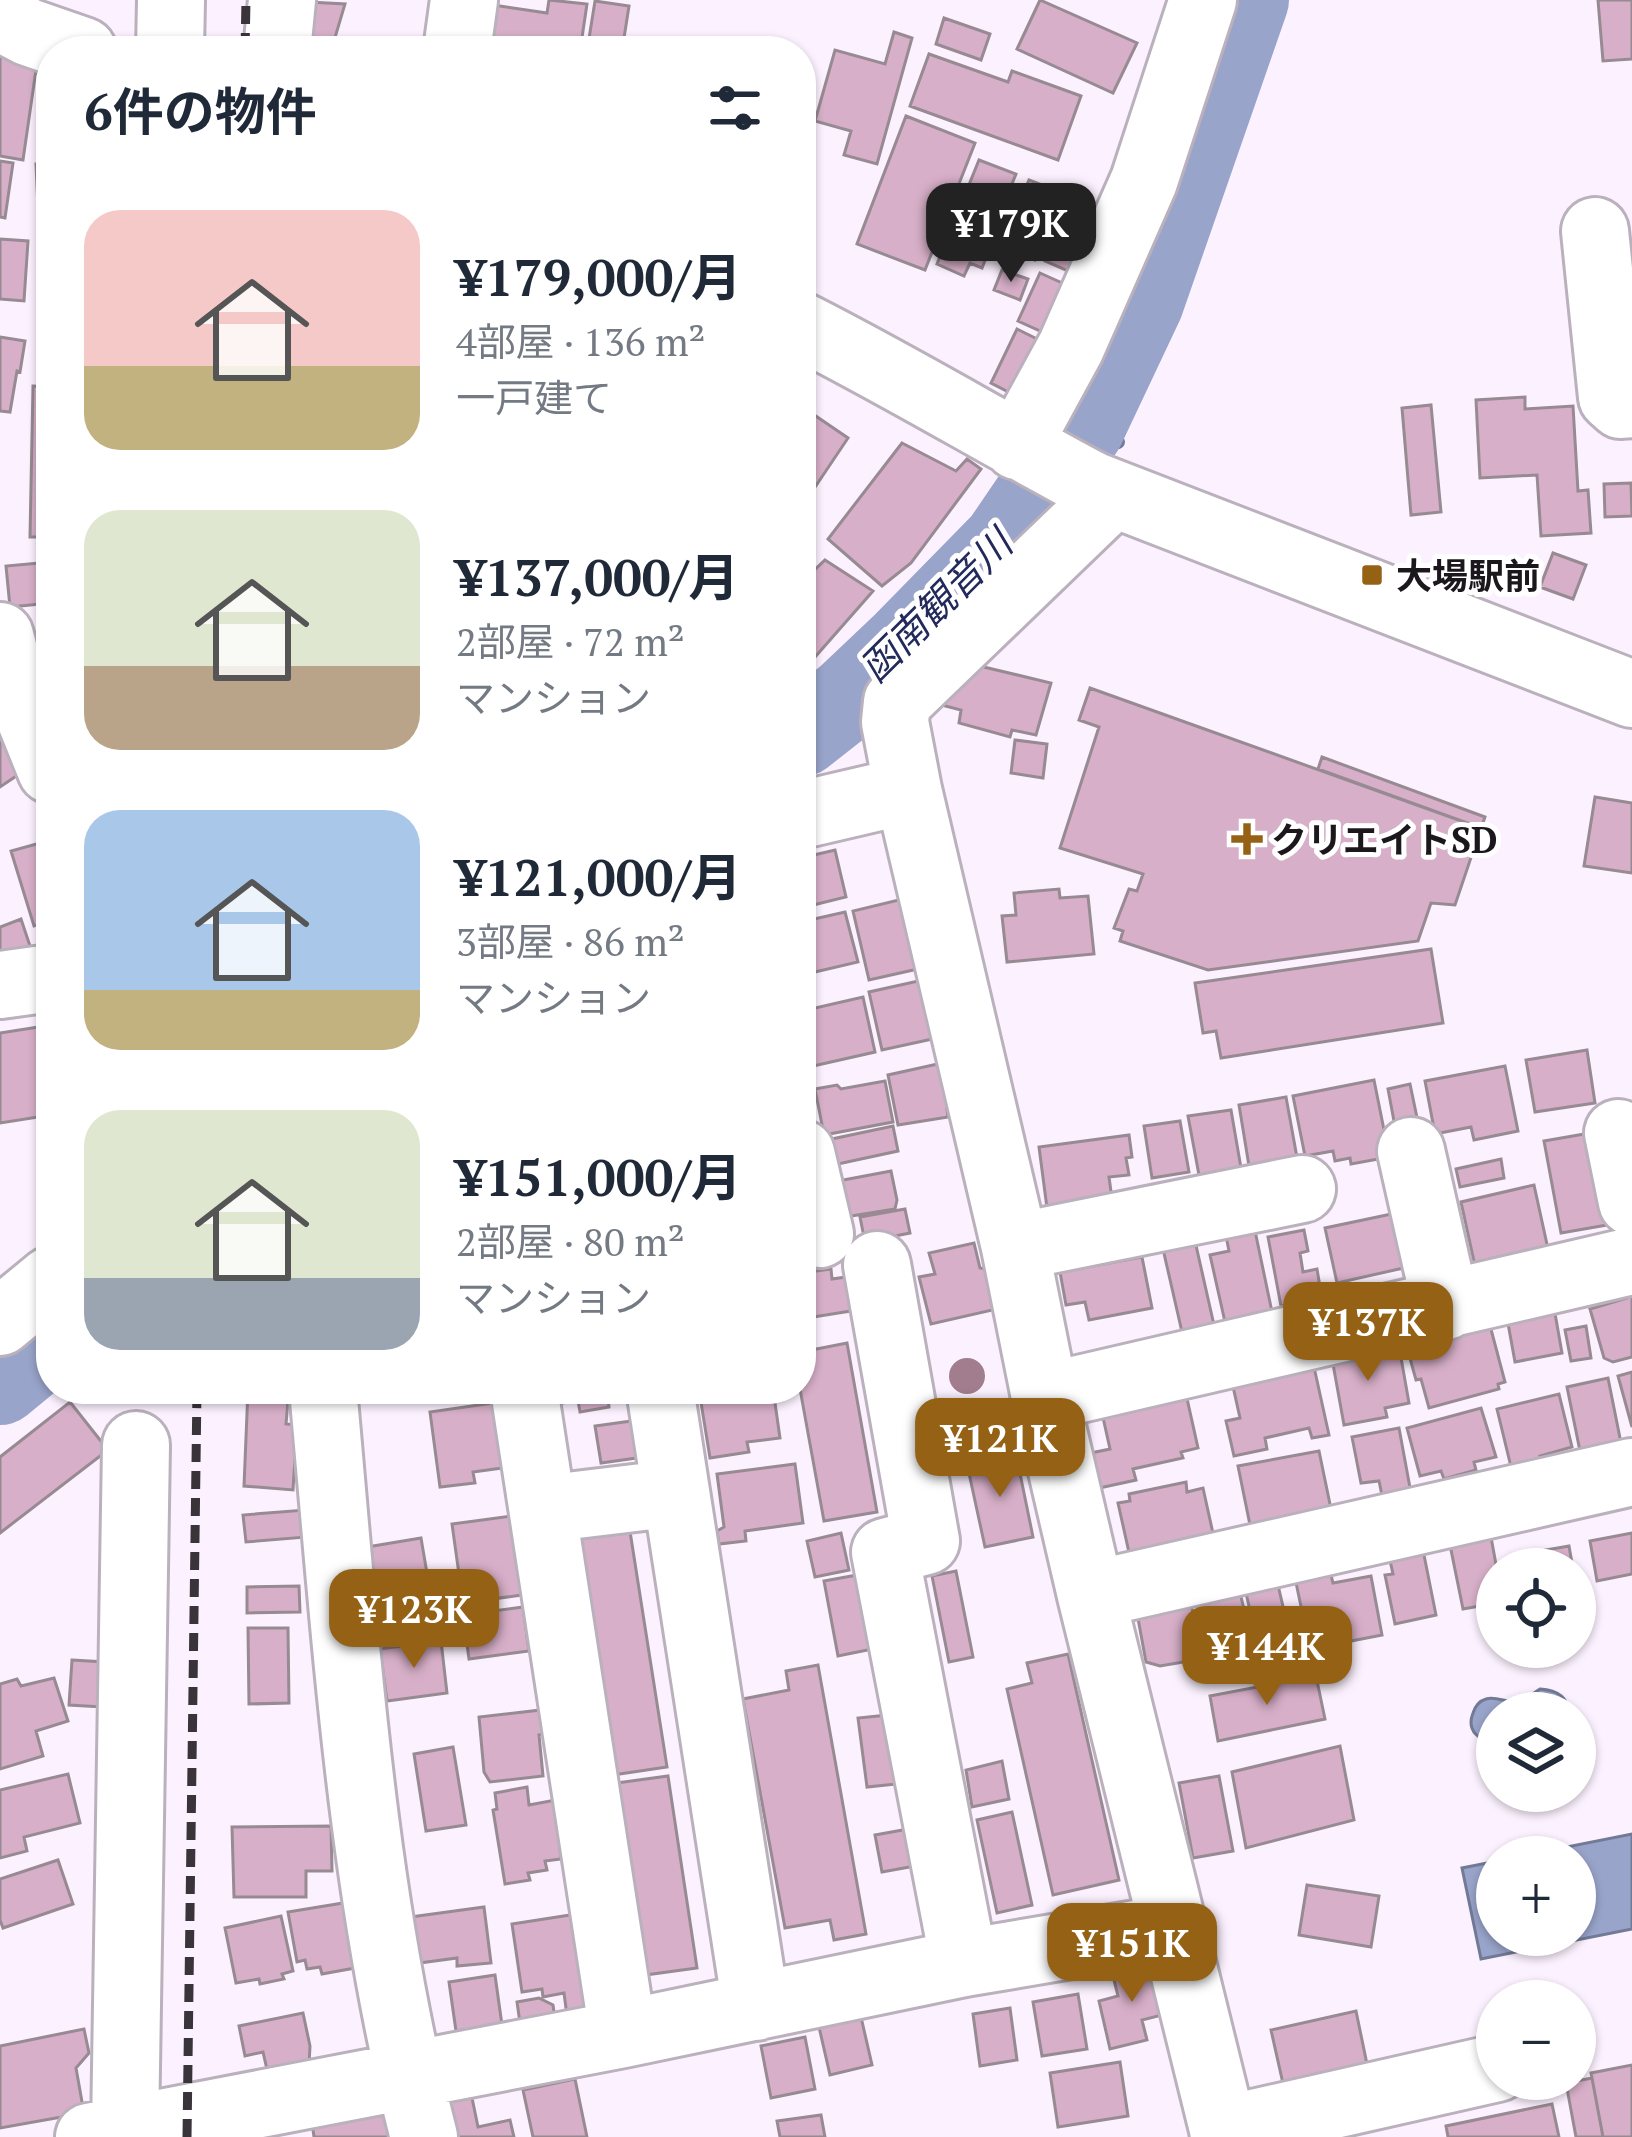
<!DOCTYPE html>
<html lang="ja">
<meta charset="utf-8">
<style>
:root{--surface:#fff;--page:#f6f6f7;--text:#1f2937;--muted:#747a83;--accent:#956215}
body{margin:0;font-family:"PT Serif","Noto Sans JP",serif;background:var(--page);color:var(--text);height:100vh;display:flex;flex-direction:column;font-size:45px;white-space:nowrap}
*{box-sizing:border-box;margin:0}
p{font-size:39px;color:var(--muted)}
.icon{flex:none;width:66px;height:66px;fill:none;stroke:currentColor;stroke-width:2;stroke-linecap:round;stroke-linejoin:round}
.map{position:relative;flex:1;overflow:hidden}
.panel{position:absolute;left:36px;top:36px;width:780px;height:1368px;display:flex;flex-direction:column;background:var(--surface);border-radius:48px;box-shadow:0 3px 9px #0004}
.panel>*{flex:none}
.buttons{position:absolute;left:1476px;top:1548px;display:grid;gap:24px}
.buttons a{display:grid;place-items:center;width:120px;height:120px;border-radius:50%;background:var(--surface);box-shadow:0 3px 9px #0004;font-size:60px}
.price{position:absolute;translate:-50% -102px;padding:0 27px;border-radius:24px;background:var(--accent);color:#fff;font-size:39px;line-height:78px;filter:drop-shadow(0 3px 6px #0008)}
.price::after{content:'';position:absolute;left:50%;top:72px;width:36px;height:27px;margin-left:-18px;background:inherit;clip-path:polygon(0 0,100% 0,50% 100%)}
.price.active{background:#222;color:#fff}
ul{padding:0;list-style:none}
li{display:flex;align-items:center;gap:36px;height:300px;padding:0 48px}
li span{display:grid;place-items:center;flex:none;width:336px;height:240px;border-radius:36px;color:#555}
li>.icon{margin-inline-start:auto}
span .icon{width:144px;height:144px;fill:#fffc;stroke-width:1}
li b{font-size:51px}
h2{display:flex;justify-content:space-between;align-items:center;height:144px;padding:0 48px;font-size:51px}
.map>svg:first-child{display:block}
.water{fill:#99a4ca;stroke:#737a96;stroke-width:3}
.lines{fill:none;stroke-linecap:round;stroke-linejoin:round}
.stream{stroke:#737a96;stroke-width:14}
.river{stroke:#99a4ca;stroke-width:84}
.building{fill:#d7afc8;stroke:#978a92;stroke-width:3}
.minor-casing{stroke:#bab1bd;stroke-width:72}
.minor{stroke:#fff;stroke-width:66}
.rail{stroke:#39343a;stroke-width:9;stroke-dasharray:18 9;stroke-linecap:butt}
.tree{fill:#a17d8d}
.poi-dot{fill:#956215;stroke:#fff;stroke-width:4.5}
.labels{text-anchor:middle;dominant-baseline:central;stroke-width:10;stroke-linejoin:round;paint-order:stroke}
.poi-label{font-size:36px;font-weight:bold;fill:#1b171c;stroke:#fff;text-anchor:start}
.water-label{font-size:39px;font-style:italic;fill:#222a5b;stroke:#fff}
</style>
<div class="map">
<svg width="1632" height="2137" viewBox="0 0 1632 2137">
<rect width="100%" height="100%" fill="#fcf2ff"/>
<path class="water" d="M 1540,1689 C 1555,1690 1568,1695 1569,1713 L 1497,1713 L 1497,1747 C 1482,1740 1465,1733 1473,1713 C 1475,1707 1479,1701 1486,1699 C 1495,1696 1505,1702 1515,1702 C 1524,1701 1532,1694 1540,1689 Z
M 1632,1834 L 1632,1929 L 1481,1959 L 1462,1868 L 1497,1861 L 1497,1935 L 1575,1935 L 1575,1857 L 1516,1857 Z"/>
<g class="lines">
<path class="stream" d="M 1083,427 L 1118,442"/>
<path class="river" d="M 801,735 L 848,698 L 905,644 L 1004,543 L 1083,427 L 1142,302 L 1247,0
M 0,1383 L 51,1341"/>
</g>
<path class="building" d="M 549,0 L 587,4 L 580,51 L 468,35 L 473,2 L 547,13 Z
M 1040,0 L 1137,43 L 1113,93 L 1017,49 Z
M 1598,0 L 1632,0 L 1632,59 L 1603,61 Z
M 595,1 L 629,6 L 622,51 L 587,51 Z
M 308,2 L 345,4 L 331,51 L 302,51 Z
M 944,18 L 990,34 L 981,60 L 936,44 Z
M 894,32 L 912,38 L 877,164 L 844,155 L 851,131 L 815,121 L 835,50 L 885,64 Z
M 929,54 L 1008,82 L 1012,71 L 1081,96 L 1058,160 L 910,106 Z
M 0,57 L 37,63 L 23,160 L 0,156 Z
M 906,116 L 975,143 L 925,270 L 857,244 Z
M 979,160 L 1016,174 L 1009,191 L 1022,196 L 1029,180 L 1063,193 L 1035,260 L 992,243 L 982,268 L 970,263 L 964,276 L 937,264 Z
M 0,161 L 13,163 L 5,218 L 0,217 Z
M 36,164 L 51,164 L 51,253 L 40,253 Z
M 1071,204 L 1100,217 L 1075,274 L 1045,261 Z
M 0,239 L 28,241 L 24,301 L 0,299 Z
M 1002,270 L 1028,279 L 1020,300 L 994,290 Z
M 1040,273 L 1071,287 L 1049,335 L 1018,321 Z
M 1017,329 L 1049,345 L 1022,399 L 991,383 Z
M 0,337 L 25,341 L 20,372 L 17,371 L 10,412 L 0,411 Z
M 33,386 L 51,387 L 51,537 L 30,537 Z
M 1525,397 L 1525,409 L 1573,406 L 1578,491 L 1588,490 L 1591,533 L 1541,536 L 1537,475 L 1480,478 L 1476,400 Z
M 1431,405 L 1441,512 L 1411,515 L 1402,408 Z
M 807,410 L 848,438 L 801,508 L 801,420 Z
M 902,443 L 956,471 L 967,459 L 981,469 L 911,563 L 882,586 L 828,539 Z
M 1631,483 L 1632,516 L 1605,517 L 1604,484 Z
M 1553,553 L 1586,565 L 1573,599 L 1540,587 Z
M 825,560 L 873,591 L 808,665 L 801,658 L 801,583 Z
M 51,562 L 51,603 L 10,607 L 6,566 Z
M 967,663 L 1051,683 L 1036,735 L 1012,730 L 1010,737 L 959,723 L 961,710 L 938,704 Z
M 1090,688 L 1481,828 L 1455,905 L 1431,903 L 1418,941 L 1208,970 L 1120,941 L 1123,931 L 1114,928 L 1129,889 L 1137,891 L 1143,874 L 1060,848 L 1099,727 L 1079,720 Z
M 0,722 L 31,766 L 0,787 Z
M 1015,740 L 1047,744 L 1043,778 L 1011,773 Z
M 1322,757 L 1485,817 L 1481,828 L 1318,769 Z
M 1595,797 L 1632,803 L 1632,873 L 1584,866 Z
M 51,840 L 51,921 L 34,926 L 11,851 Z
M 835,850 L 846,897 L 801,908 L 801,858 Z
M 1059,889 L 1060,898 L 1088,896 L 1094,954 L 1007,962 L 1002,916 L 1016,915 L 1014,893 Z
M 915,896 L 931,966 L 869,980 L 853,911 Z
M 845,912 L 858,962 L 802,975 L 801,922 Z
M 21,919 L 33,955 L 0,965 L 0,927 Z
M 1431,949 L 1443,1023 L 1221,1058 L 1216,1031 L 1203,1033 L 1195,983 Z
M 936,977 L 937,1038 L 882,1050 L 869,992 Z
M 863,997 L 875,1052 L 809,1067 L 801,1033 L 801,1005 L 810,1003 L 811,1009 Z
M 51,1025 L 51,1115 L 0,1123 L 0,1033 Z
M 1587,1050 L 1595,1103 L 1535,1112 L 1526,1060 Z
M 951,1061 L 962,1106 L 947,1109 L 948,1117 L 898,1125 L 888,1075 Z
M 1505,1066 L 1518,1131 L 1474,1140 L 1471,1127 L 1435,1134 L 1425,1081 Z
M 1374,1080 L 1387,1145 L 1384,1158 L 1351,1164 L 1350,1158 L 1335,1161 L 1333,1151 L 1305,1156 L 1293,1096 Z
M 885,1081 L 893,1122 L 824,1135 L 815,1089 L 837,1085 L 841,1089 Z
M 1410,1084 L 1419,1127 L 1396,1132 L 1388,1089 Z
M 1286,1097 L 1298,1163 L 1250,1172 L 1239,1105 Z
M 1231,1110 L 1241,1168 L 1199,1175 L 1188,1116 Z
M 1180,1121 L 1189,1172 L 1152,1178 L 1144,1126 Z
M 893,1126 L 898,1151 L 838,1164 L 832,1139 Z
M 1590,1133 L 1607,1225 L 1561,1233 L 1544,1141 Z
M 1129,1135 L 1132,1157 L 1126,1158 L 1129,1175 L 1109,1177 L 1112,1199 L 1047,1208 L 1039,1147 Z
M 1501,1159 L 1504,1178 L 1460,1187 L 1456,1169 Z
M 891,1171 L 897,1200 L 895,1209 L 839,1218 L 838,1181 Z
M 1534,1185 L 1550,1258 L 1475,1266 L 1461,1202 Z
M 905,1209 L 910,1233 L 865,1242 L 860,1217 Z
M 1396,1213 L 1408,1267 L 1337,1283 L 1325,1228 Z
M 1254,1226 L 1272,1312 L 1225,1322 L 1210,1255 L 1229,1251 L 1225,1231 Z
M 1304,1230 L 1308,1251 L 1300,1253 L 1303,1272 L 1317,1269 L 1322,1299 L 1281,1306 L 1268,1237 Z
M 1195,1241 L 1214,1325 L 1182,1332 L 1163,1249 Z
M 974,1243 L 980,1268 L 987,1269 L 997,1309 L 931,1324 L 919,1277 L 935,1274 L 929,1253 Z
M 1142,1257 L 1152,1308 L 1089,1320 L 1085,1302 L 1066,1305 L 1060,1272 Z
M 831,1269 L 832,1279 L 846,1277 L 851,1311 L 801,1319 L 801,1273 Z
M 1632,1282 L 1632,1357 L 1613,1362 L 1604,1358 L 1590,1309 L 1627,1298 L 1623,1285 Z
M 1553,1302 L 1562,1353 L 1515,1362 L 1507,1318 Z
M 1488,1318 L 1505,1382 L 1498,1384 L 1499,1389 L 1429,1408 L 1421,1379 L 1416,1380 L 1405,1340 Z
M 1586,1326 L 1591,1358 L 1571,1361 L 1565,1330 Z
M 847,1343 L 877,1512 L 824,1521 L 800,1389 L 801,1352 Z
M 1372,1346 L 1374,1357 L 1400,1352 L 1409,1403 L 1385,1408 L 1387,1417 L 1344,1425 L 1331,1353 Z
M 1312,1358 L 1329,1435 L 1312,1438 L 1309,1428 L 1265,1438 L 1267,1449 L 1234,1456 L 1226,1421 L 1240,1418 L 1232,1382 Z
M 1632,1372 L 1632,1427 L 1618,1376 Z
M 1608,1378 L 1622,1448 L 1581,1456 L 1567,1387 Z
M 248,1389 L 289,1389 L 286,1424 L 297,1425 L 293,1490 L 244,1486 Z
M 551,1389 L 633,1389 L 634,1396 L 608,1399 L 609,1407 L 580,1412 L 578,1401 L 553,1404 Z
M 773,1389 L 780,1438 L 747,1442 L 749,1452 L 710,1458 L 699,1390 Z
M 1186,1394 L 1198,1448 L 1181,1452 L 1183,1458 L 1133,1469 L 1136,1480 L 1095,1489 L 1086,1454 L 1110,1449 L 1102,1413 Z
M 1559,1394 L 1572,1447 L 1540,1456 L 1542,1463 L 1512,1471 L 1497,1409 Z
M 70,1402 L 108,1450 L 0,1533 L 0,1457 Z
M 500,1402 L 509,1467 L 473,1472 L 475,1483 L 440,1487 L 430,1412 Z
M 1481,1408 L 1496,1457 L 1474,1462 L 1476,1470 L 1444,1479 L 1441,1471 L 1420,1476 L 1407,1428 Z
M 646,1419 L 651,1456 L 601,1463 L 595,1426 Z
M 1399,1428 L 1413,1504 L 1385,1510 L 1379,1481 L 1361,1483 L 1352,1437 Z
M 1319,1451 L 1331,1509 L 1250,1525 L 1238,1466 Z
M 1016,1454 L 1033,1537 L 985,1547 L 967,1464 Z
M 795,1464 L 803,1523 L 745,1531 L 746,1541 L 719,1544 L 717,1531 L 724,1527 L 717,1474 Z
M 1186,1482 L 1187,1492 L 1203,1488 L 1216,1547 L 1132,1566 L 1118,1503 L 1130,1501 L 1129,1494 Z
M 305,1510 L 307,1537 L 246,1542 L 243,1515 Z
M 512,1516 L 522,1595 L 463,1603 L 452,1524 Z
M 629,1525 L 667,1767 L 606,1776 L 568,1535 Z
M 841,1533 L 849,1570 L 815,1577 L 807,1541 Z
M 1632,1533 L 1632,1574 L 1597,1581 L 1590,1541 Z
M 1491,1537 L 1497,1570 L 1497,1603 L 1463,1609 L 1450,1545 Z
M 421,1538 L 430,1591 L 376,1600 L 367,1547 Z
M 1569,1546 L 1573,1569 L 1525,1569 L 1522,1554 Z
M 1423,1550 L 1436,1615 L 1395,1624 L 1385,1575 L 1393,1574 L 1389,1556 Z
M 879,1571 L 892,1645 L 838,1656 L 824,1581 Z
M 956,1571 L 973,1657 L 949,1662 L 932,1576 Z
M 1330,1571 L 1333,1583 L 1371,1576 L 1382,1635 L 1310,1649 L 1295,1578 Z
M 1277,1581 L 1297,1666 L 1265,1674 L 1245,1589 Z
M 1238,1584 L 1256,1660 L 1213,1670 L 1196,1593 Z
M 299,1586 L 300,1612 L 247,1613 L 247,1587 Z
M 1191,1603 L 1201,1659 L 1160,1666 L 1146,1662 L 1137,1613 Z
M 523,1607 L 529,1651 L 469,1659 L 463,1615 Z
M 248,1628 L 288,1628 L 289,1703 L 249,1704 Z
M 441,1641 L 447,1693 L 387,1701 L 380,1649 Z
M 1068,1654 L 1119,1880 L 1053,1895 L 1007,1689 L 1032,1683 L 1027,1663 Z
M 72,1660 L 105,1662 L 102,1707 L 69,1705 Z
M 818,1665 L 866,1934 L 834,1940 L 830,1920 L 785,1928 L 743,1699 L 789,1690 L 786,1671 Z
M 1316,1676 L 1325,1719 L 1218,1741 L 1210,1696 Z
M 54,1678 L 68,1721 L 36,1731 L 43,1756 L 0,1769 L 0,1684 L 17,1679 L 21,1686 Z
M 541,1710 L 544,1734 L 539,1735 L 543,1776 L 490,1782 L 484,1772 L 479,1717 Z
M 898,1714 L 906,1783 L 867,1787 L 858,1718 Z
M 1340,1746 L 1354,1820 L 1246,1848 L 1232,1772 Z
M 453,1747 L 466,1825 L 426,1831 L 414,1754 Z
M 1002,1761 L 1009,1799 L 972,1807 L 966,1770 Z
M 68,1774 L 80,1823 L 24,1837 L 27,1851 L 0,1858 L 0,1790 Z
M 668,1776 L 697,1968 L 638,1976 L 609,1784 Z
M 1219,1776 L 1233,1851 L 1193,1858 L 1179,1783 Z
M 527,1787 L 529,1805 L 561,1799 L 569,1848 L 560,1849 L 561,1859 L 545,1861 L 547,1870 L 528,1873 L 530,1880 L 505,1884 L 493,1810 L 497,1809 L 495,1793 Z
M 1012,1812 L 1032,1905 L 997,1913 L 977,1820 Z
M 331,1826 L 332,1871 L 306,1871 L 306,1897 L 234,1897 L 232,1827 Z
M 919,1827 L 926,1864 L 882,1872 L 875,1835 Z
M 58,1860 L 73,1904 L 3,1928 L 0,1920 L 0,1879 Z
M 1307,1885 L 1379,1896 L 1371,1947 L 1299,1935 Z
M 343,1903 L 355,1968 L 322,1974 L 320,1967 L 307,1969 L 305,1960 L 297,1962 L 288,1912 Z
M 484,1907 L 491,1963 L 457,1966 L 457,1958 L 412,1964 L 403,1918 Z
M 583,1913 L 598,2012 L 567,2016 L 564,1993 L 543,1997 L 542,1989 L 522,1992 L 512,1924 Z
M 281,1916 L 293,1971 L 282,1974 L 284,1979 L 260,1984 L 259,1979 L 236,1983 L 225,1928 Z
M 1153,1962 L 1166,2014 L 1142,2020 L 1147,2040 L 1110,2049 L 1099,2001 L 1118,1996 L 1112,1972 Z
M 495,1975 L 502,2025 L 456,2031 L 449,1982 Z
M 1078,1994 L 1087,2049 L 1042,2056 L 1033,2002 Z
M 539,1998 L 553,2005 L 556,2025 L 521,2030 L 517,2002 Z
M 1010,2008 L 1017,2060 L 980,2066 L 973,2014 Z
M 1356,2011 L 1368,2069 L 1284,2088 L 1271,2030 Z
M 303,2013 L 310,2046 L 309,2065 L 268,2074 L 263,2052 L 245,2056 L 239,2026 Z
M 861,2017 L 872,2065 L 830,2075 L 819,2027 Z
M 84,2029 L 89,2053 L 76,2068 L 84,2113 L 0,2128 L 0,2046 Z
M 805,2037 L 815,2089 L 771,2098 L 761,2046 Z
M 1120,2062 L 1128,2116 L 1058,2127 L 1050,2073 Z
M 1632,2065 L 1632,2137 L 1603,2137 L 1591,2073 Z
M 1592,2078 L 1603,2137 L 1576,2137 L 1566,2083 Z
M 575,2079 L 587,2137 L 533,2137 L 523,2090 Z
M 471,2093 L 478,2127 L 510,2120 L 514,2137 L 445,2137 L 437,2100 Z
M 1552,2104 L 1559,2137 L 1448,2137 L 1446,2126 Z
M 387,2111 L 392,2137 L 314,2137 L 312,2123 Z
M 821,2115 L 825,2137 L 780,2137 L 777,2121 Z"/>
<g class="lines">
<defs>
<path id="minor" d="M 0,17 L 28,32 L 83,51
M 170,51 L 171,0
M 277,51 L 282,0
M 457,51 L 464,0
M 1595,231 L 1612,397 L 1621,405 L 1632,404
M 801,326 C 900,376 994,433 1092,485 L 1632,694
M 1017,446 L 1071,347 L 1144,181 L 1203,0
M 0,636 L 6,659 L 51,770
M 908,790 L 1015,1247 L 1045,1397 L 1091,1595 L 1225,2137
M 801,815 L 908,790 L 895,722 L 897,702 L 1113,494
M 0,985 L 51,978
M 1618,1133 L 1632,1202
M 1411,1151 L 1446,1306
M 801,1153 L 820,1234
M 1015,1247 L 1302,1189
M 877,1265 L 926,1541 L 885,1552 L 964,1963
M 0,1322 L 51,1280
M 323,1389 C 346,1639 361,1893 424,2137
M 524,1389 L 623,2034
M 660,1389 L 756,2007
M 1045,1397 L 1632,1261
M 543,1509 L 676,1493
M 1091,1595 L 1632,1472
M 125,2130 L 623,2034 L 964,1963 L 1172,1928
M 1223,2130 L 1497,2068
M 89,2137 L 125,2130 L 136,1445"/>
</defs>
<use href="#minor" class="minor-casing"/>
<use href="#minor" class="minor"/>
<path class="rail" d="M 245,51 L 246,0
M 187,2137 L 197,1389"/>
</g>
<circle class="tree" cx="967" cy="1376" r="18"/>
<g class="poi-dot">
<rect x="1360" y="563" width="24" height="24" rx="6"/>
<path d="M1241 821h12v12h12v12h-12v12h-12v-12h-12v-12h12z"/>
</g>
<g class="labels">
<g class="poi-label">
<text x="1396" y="575">大場駅前</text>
<text x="1271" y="839">クリエイトSD</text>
</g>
<g class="water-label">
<text transform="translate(935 605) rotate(-45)">函南観音川</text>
</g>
</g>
</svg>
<div class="buttons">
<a><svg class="icon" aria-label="locate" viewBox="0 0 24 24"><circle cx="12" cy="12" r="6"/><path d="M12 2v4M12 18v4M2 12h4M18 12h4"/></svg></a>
<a><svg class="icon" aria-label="layers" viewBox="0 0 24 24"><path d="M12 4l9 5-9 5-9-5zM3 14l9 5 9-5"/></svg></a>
<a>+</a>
<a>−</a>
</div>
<b class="price active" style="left:1011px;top:285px">¥179K</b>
<b class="price" style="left:1368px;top:1384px">¥137K</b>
<b class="price" style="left:1000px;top:1500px">¥121K</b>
<b class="price" style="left:414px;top:1671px">¥123K</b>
<b class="price" style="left:1267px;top:1708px">¥144K</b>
<b class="price" style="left:1132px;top:2005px">¥151K</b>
<section class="panel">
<h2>6件の物件<svg class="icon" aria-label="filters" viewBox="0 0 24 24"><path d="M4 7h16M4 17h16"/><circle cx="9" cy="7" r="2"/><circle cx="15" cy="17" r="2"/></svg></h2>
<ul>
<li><span style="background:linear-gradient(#f6c9c9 65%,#c2b280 0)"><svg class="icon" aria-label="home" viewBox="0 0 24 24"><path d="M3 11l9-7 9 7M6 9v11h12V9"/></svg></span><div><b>¥179,000/月</b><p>4部屋 · 136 m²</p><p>一戸建て</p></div></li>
<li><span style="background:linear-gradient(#dfe7d0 65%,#b9a48a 0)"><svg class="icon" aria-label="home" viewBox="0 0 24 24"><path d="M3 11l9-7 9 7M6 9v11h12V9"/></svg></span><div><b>¥137,000/月</b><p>2部屋 · 72 m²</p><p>マンション</p></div></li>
<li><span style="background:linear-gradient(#a9c7e8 75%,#c2b280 0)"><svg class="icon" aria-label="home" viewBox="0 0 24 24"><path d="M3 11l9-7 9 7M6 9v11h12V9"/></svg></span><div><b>¥121,000/月</b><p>3部屋 · 86 m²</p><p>マンション</p></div></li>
<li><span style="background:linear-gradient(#dfe7d0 70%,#9aa5b1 0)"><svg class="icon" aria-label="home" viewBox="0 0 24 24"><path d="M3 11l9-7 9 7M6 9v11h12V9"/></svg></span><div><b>¥151,000/月</b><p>2部屋 · 80 m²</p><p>マンション</p></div></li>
</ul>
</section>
</div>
